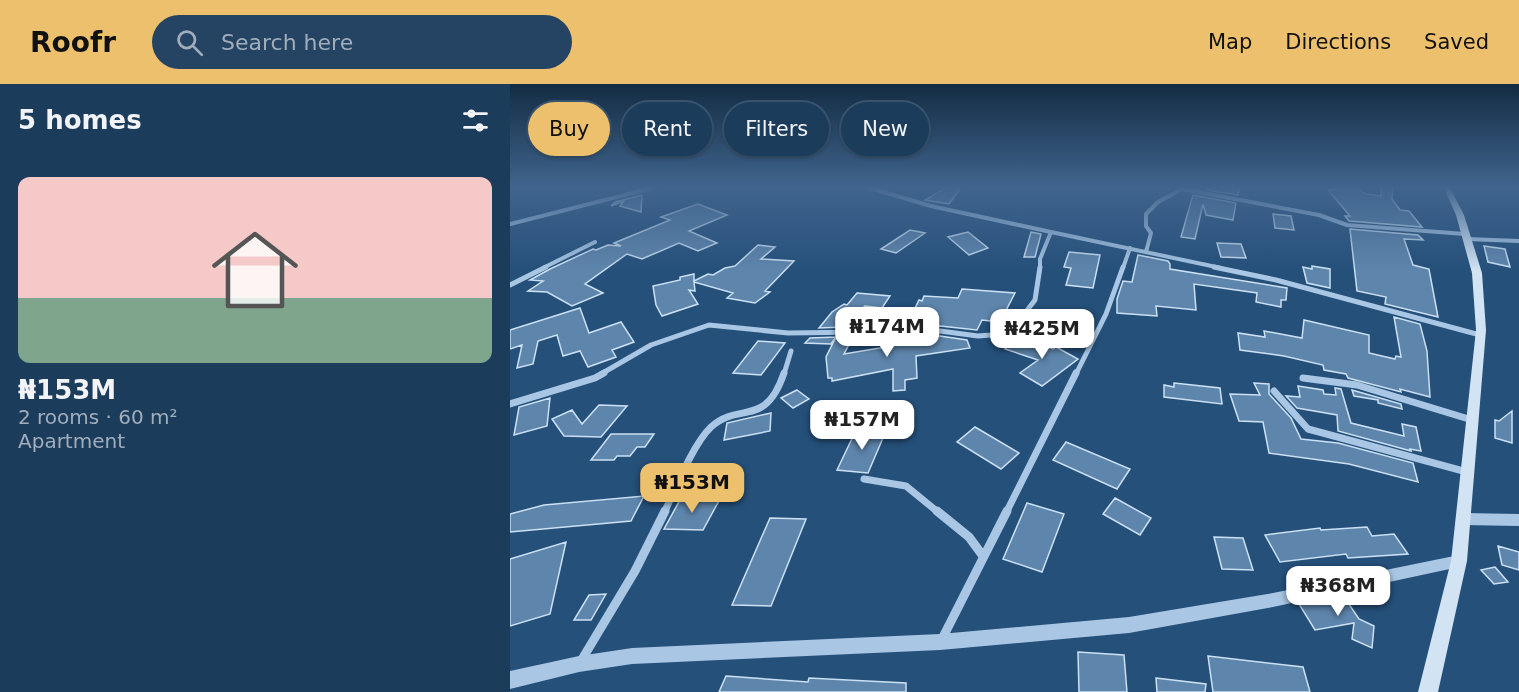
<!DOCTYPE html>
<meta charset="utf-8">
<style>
:root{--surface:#1c3c5c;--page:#254362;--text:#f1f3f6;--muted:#a0adbb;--line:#3a5672;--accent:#edc06e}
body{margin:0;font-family:"DejaVu Sans",sans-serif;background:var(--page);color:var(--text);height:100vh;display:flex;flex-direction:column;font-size:22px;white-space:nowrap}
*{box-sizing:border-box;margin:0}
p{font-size:20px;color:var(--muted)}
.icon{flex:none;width:33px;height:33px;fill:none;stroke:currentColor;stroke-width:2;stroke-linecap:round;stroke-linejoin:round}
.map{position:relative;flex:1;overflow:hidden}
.panel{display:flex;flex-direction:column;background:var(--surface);width:510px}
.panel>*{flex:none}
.banner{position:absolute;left:18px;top:18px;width:570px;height:54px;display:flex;gap:12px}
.price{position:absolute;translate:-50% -51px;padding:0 14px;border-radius:12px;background:#fff;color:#222;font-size:20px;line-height:39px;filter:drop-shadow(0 2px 3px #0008)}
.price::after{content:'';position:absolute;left:50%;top:36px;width:18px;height:14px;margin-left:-9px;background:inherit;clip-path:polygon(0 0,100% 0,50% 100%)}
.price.on{background:var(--accent);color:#111}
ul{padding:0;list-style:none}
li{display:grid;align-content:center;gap:12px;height:318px;padding:0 18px}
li+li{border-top:2px solid var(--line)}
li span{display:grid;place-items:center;height:186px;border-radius:12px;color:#555}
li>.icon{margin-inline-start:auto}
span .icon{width:108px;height:108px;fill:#fffc;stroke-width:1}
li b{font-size:26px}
h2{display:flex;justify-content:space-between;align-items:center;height:72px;padding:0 18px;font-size:26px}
.tag{padding:0 21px;border-radius:27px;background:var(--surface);box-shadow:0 2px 4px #0004,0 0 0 2px var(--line);font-size:21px;line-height:54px}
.tag.on{background:var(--accent);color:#111}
header{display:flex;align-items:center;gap:36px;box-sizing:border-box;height:84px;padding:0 30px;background:var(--accent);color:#111}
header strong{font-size:28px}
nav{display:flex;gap:33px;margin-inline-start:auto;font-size:21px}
.search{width:420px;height:54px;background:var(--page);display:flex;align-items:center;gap:15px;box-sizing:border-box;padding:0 21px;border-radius:33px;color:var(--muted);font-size:22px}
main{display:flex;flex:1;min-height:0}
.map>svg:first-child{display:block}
.building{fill:#5e85ac;stroke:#cce0f3;stroke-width:1.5}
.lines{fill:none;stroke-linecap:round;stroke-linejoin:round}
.minor-far3{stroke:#a9c7e4;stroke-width:4}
.minor-far2{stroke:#a9c7e4;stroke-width:5}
.minor-far1{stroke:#a9c7e4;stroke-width:7}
.minor{stroke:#a9c7e4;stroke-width:9}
.tertiary{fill:#a9c7e4;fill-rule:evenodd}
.secondary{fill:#d2e3f4;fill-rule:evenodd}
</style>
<header>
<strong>Roofr</strong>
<div class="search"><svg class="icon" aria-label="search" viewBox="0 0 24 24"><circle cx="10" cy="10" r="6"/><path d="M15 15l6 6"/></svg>Search here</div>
<nav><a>Map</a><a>Directions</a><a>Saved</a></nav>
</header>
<main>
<section class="panel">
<h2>5 homes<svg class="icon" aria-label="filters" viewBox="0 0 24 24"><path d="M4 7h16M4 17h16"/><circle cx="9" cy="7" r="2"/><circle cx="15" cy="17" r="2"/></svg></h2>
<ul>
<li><span style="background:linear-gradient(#f6c9c9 65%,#7fa58c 0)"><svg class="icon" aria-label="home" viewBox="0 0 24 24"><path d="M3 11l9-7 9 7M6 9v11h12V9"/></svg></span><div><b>₦153M</b><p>2 rooms · 60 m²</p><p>Apartment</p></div></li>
</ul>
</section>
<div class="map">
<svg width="1009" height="608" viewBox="0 0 1009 608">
<rect width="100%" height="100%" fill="#25507a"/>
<path class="building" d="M 697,102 L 730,102 L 728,111 L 697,106 Z
M 871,102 L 883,102 L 882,115 L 890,126 L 899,127 L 912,143 L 839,137 L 835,132 L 840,132 L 818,106 L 846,104 L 856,110 L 871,112 Z
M 437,103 L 450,105 L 439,120 L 415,116 Z
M 132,111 L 131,128 L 110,122 L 114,117 L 101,122 L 105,118 Z
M 683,111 L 726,119 L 723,136 L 696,131 L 693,120 L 685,155 L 671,153 Z
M 188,120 L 217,131 L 179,147 L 207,159 L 188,167 L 169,159 L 132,175 L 117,170 L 75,200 L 93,209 L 62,222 L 37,208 L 18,207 L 33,197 L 20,196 L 40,185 L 83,165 L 86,166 L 98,161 L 111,162 L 104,159 L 160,136 L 151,133 Z
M 763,130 L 781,132 L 784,146 L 765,144 Z
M 840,145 L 908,151 L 913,156 L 894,155 L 903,181 L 919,185 L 928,233 L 875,220 L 876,213 L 847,207 Z
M 400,146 L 415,149 L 386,169 L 371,165 Z
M 458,148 L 478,164 L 459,171 L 438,153 Z
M 521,148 L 531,150 L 525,173 L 514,173 Z
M 707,159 L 731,160 L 736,174 L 711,173 Z
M 248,161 L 265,163 L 251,175 L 284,177 L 255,207 L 260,208 L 245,219 L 217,214 L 223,209 L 184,198 L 185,207 L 179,206 L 188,220 L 152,232 L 146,221 L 143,202 L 170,196 L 170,193 L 184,190 L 184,197 L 198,190 L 203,191 L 215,184 L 225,182 Z
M 974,162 L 995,165 L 1000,183 L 978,178 Z
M 559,168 L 590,171 L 583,204 L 556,201 L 561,184 L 554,183 Z
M 628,171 L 658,177 L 660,180 L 660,185 L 777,204 L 776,216 L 771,216 L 771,223 L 746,218 L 747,209 L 684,200 L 686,226 L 646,222 L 647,232 L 607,229 L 607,215 L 613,197 L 622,198 Z
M 802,182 L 820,185 L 820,204 L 797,199 L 793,183 L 802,185 Z
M 452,205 L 505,209 L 490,238 L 472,236 L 467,246 L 430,242 L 396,243 L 409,216 L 412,217 L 414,212 L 448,214 Z
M 347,209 L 380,212 L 372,224 L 355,222 L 345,230 L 334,243 L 309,244 L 322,228 L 334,220 L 337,221 Z
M 70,224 L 79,249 L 111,238 L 124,258 L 102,266 L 106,273 L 78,283 L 70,267 L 53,272 L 47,251 L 28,257 L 23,280 L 7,284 L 12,261 L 0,265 L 0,246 Z
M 884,233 L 910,240 L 917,267 L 920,313 L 890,305 L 891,308 L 838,294 L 836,290 L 814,286 L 813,281 L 774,272 L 730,266 L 728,249 L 755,253 L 754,247 L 792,254 L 794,236 L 859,251 L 859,269 L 885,275 L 886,272 L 891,273 Z
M 393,252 L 430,252 L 457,256 L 460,264 L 406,272 L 407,294 L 395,296 L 395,306 L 383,307 L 383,285 L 322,297 L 322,294 L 318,294 L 316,273 L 326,253 L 343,253 L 334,270 L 394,260 Z
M 326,253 L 321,260 L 295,259 L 300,254 Z
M 507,253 L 543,265 L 546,263 L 568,275 L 532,302 L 510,289 L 528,276 L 495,265 Z
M 248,257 L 275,259 L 251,291 L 223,289 Z
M 664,299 L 710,304 L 712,320 L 654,313 L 654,301 L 664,303 Z
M 744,299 L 759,300 L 759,310 L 781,334 L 791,355 L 828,359 L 903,379 L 908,398 L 839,380 L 759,369 L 753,338 L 729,337 L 720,310 L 750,311 Z
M 788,302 L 813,306 L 814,310 L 826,311 L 825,304 L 831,305 L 841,339 L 894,352 L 892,340 L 906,343 L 911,367 L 900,365 L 901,367 L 828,347 L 827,331 L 787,324 L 776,312 L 790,313 Z
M 287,306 L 299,315 L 283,324 L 271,314 Z
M 842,306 L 891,320 L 892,325 L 868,319 L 868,316 L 844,312 Z
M 40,314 L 37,342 L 4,351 L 9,323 Z
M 89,321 L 117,322 L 91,353 L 54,352 L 42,335 L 62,326 L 72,340 Z
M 1002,327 L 1002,359 L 985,354 L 985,336 L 989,337 Z
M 261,329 L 260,347 L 214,356 L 217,339 Z
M 465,343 L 509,369 L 491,385 L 447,358 Z
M 347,344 L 376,347 L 358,389 L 327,386 Z
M 101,350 L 144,350 L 135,363 L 127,363 L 120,372 L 107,372 L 104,376 L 81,376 Z
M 556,358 L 620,385 L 607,405 L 543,376 Z
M 134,412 L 121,437 L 0,448 L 0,430 L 34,421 Z
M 171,414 L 210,415 L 193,446 L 154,445 Z
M 605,414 L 641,434 L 630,451 L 593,430 Z
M 517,419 L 554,430 L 532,488 L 493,475 Z
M 260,434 L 296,435 L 261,522 L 222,521 Z
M 857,443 L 862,452 L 884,450 L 898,470 L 838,474 L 836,470 L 770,478 L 755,451 L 810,444 L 811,446 Z
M 704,453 L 733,454 L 743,486 L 712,485 Z
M 56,458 L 40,530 L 0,542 L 0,475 Z
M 988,462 L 1009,468 L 1009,486 L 992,481 Z
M 985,483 L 998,498 L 984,500 L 971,486 Z
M 96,510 L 81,536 L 64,536 L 79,511 Z
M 832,510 L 849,535 L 864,542 L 862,564 L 842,555 L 844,539 L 805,546 L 789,520 Z
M 568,568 L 614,571 L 617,608 L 569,608 Z
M 698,572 L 793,583 L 800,608 L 703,608 Z
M 216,592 L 298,598 L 299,594 L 396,599 L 396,608 L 209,608 Z
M 646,594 L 696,600 L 695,608 L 647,608 Z"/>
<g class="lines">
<path class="minor-far3" d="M 353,102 L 421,122 L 541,148
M 0,140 L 150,102
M 957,155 L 1009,157
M 636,168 L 641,149 L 636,142 L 636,130 L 648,118 L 672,105 L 809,131 L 837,141 L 955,150
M 33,184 L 85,158
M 530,184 L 530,175 L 541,148 L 711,184
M 613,184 L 620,164"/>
<path class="minor-far2" d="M 704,183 L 766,196 L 970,251
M 0,201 L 36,183
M 91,290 L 141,261 L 199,241 L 278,249 L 430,247 L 468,252 L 481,251 L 515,229 L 525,216 L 530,183
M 274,290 L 281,267
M 566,290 L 596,230 L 613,183"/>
<path class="minor-far1" d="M 793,294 L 847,301 L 962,336
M 764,307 L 798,345 L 957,388
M 0,320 L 85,294 L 94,289
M 354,395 L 396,402 L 429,429
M 154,429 C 165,406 183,360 201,343 C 230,317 255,345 274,289
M 496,429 L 566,289"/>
<path class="minor" d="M 427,427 L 459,453 L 473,472
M 431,557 L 497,427
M 71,577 L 125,487 L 155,427"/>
<path class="tertiary" d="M 953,429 L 1009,430 L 1009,442 L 953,441 L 948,439 L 946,435 L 948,431 Z
M 949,471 L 954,473 L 956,477 L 954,481 L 949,483 L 763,523 L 619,549 L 430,566 L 122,580 L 69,588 L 0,605 L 0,587 L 69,572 L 122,564 L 430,550 L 619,533 L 763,509 Z"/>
<path class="secondary" d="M 933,102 L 939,102 L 954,131 L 972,189 L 976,246 L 957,477 L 928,608 L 908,608 L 941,477 L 966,246 L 962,189 L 946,131 Z"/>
</g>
<linearGradient id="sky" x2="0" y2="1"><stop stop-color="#142c43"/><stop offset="0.55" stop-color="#40648d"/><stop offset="1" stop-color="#40648d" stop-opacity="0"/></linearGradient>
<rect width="1009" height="187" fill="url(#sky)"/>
</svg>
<b class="price" style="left:377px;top:274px">₦174M</b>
<b class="price" style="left:532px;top:276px">₦425M</b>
<b class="price" style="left:352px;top:367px">₦157M</b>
<b class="price on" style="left:182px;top:430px">₦153M</b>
<b class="price" style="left:828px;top:533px">₦368M</b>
<div class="banner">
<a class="tag on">Buy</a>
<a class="tag">Rent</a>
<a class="tag">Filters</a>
<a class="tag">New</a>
</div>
</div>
</main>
